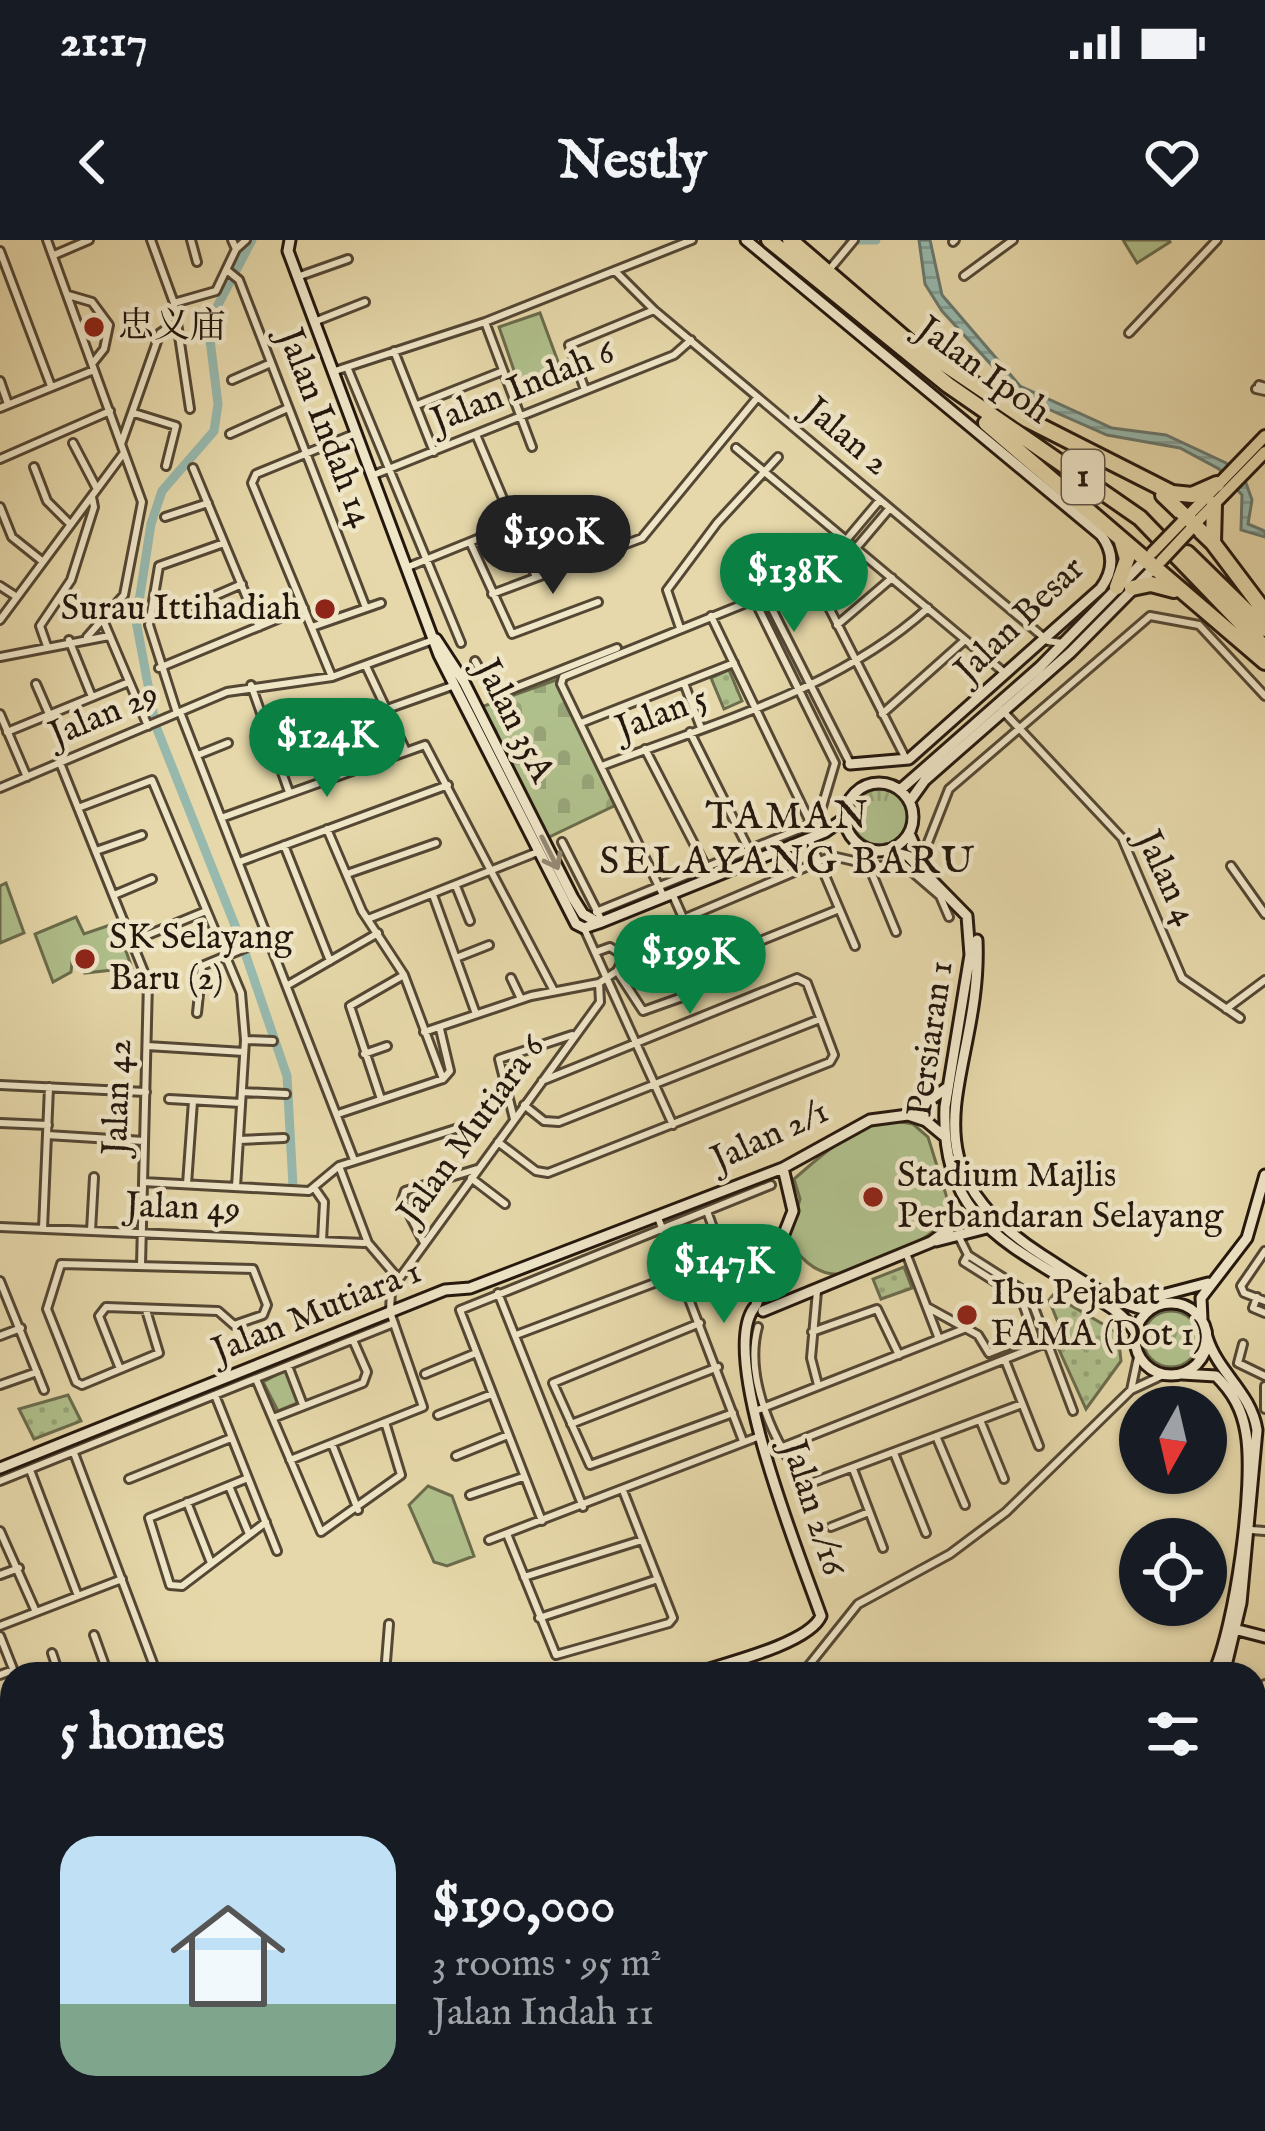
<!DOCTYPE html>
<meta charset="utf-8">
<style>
:root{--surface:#171b24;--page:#242831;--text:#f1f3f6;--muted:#9ea1a6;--accent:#0b8043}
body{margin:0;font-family:"IM FELL English","Noto Serif SC",serif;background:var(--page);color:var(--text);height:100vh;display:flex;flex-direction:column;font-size:45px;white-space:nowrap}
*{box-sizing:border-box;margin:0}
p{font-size:39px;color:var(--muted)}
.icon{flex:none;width:66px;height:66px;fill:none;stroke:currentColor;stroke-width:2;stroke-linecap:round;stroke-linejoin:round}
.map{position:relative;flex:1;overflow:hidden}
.sheet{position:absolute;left:0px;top:1422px;width:1266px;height:471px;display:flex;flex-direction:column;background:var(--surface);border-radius:36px 36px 0 0;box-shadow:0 3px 9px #0004}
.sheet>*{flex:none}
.needle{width:78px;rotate:188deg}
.fabs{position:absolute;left:1119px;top:1146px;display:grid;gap:24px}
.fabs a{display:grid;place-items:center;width:108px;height:108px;border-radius:50%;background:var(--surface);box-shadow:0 3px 9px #0004;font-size:60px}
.price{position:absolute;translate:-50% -102px;padding:0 27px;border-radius:42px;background:var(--accent);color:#fff;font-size:39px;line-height:78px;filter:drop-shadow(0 3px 6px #0008)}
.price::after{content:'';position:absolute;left:50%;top:72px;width:36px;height:27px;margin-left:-18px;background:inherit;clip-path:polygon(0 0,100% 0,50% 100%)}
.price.on{background:#222;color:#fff}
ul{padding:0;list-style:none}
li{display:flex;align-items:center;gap:36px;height:300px;padding:0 60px}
li span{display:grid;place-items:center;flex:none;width:336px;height:240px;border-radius:36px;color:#555}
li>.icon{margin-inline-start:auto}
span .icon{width:144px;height:144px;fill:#fffc;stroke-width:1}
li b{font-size:51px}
h2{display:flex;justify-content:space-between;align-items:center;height:144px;padding:0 60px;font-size:51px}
.status{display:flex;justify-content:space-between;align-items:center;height:84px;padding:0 60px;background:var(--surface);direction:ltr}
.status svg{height:33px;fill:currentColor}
header{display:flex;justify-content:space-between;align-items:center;height:156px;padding:0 60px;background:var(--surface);font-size:54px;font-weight:800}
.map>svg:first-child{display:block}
.grass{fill:url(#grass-tufts);stroke:#6a6c4c;stroke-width:3}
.cemetery{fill:url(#cemetery-stones);stroke:#6a6c4c;stroke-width:3}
.park{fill:url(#park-dots);stroke:#6a6c4c;stroke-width:3}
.garden{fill:#b0c08c;stroke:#6a6c4c;stroke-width:3}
.water{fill:url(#water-rules);stroke:#69786e;stroke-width:3}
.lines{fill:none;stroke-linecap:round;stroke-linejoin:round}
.stream{stroke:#69786e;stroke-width:3}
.river{stroke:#97b9ae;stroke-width:9}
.street-casing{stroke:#544734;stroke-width:12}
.secondary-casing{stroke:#24170d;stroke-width:15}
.primary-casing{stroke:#24170d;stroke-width:16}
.highway-casing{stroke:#24170d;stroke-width:20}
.street{stroke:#efe6c8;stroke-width:6}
.secondary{stroke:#efe6c8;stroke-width:9}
.primary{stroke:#e6d8aa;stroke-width:10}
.highway{stroke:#e6d8aa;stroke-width:14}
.primary-bridge-casing{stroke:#24170d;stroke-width:16;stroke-linecap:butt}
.primary-bridge{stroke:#e6d8aa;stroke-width:10}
.oneway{stroke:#948974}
.poi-dot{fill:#8f2418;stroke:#efe6c8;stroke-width:4.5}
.labels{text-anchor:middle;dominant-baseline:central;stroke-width:9;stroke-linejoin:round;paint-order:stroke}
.shield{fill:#efe6c8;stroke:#615545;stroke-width:3}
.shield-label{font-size:33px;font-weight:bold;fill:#24170d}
.poi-label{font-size:36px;fill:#24170d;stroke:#efe6c8;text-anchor:start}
.street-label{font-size:36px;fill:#24170d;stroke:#efe6c8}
.neighbourhood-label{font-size:39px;letter-spacing:3px;fill:#24170d;stroke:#efe6c8}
</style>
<div class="status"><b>21:17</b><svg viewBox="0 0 49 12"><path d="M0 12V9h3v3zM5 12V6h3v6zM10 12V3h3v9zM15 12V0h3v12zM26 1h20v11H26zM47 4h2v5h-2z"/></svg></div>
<header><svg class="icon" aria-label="back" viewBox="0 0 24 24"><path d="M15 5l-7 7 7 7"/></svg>Nestly<svg class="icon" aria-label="heart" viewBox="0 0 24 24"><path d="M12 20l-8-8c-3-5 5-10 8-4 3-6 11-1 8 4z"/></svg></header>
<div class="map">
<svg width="1265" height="1891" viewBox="0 0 1265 1891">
<defs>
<pattern id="grass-tufts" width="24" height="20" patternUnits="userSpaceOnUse" patternTransform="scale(3)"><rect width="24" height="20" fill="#b0c08c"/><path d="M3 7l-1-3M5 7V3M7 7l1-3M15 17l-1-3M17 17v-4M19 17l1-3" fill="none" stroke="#97a478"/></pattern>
<pattern id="cemetery-stones" width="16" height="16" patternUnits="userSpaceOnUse" patternTransform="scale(3)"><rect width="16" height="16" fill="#b0c08c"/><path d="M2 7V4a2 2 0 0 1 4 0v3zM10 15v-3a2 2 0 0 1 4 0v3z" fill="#97a478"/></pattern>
<pattern id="park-dots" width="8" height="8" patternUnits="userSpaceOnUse" patternTransform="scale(3)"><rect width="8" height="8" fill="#b0c08c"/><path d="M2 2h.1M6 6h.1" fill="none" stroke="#97a478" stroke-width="1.8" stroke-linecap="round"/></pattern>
<pattern id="water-rules" width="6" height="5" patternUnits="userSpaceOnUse" patternTransform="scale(3)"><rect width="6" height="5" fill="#97b9ae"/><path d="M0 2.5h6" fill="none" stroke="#829e94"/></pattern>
</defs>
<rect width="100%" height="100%" fill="#e6d8aa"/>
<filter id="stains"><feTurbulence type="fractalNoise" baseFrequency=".00167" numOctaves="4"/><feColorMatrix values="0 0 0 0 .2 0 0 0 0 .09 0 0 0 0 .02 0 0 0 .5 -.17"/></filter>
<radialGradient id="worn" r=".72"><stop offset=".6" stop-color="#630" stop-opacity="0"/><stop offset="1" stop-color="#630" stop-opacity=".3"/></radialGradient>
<path class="grass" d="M852 577a28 28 0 1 1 56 0a28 28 0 1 1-56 0Z
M1143 1099a28 28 0 1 1 56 0a28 28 0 1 1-56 0Z
M 287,1129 L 300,1162 L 278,1171 L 263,1142 Z"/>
<path class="cemetery" d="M 556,440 L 618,564 L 545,599 L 481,467 Z"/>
<path class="park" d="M 729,430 L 742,461 L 724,469 L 711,438 Z
M 904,1027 L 912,1048 L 881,1059 L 873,1039 Z
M 1053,1055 L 1118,1093 L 1121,1121 L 1086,1169 L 1056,1103 L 1061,1090 L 1049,1060 Z
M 68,1155 L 81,1181 L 34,1199 L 19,1169 Z"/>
<path class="garden" d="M 1123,0 L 1169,0 L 1170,2 L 1137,23 Z
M 540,73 L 560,127 L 518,142 L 499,87 Z
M 6,643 L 24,693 L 0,703 L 0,646 Z
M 76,677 L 84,694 L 116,683 L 132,728 L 85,733 L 85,723 L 72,722 L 71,732 L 53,742 L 35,694 Z
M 895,881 L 913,884 L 928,897 L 952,974 C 935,997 863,1036 834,1034 C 814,1033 799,1016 788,1001 L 800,959 L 794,939 C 826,912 852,885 895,881 Z
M 428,1246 L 452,1256 L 474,1316 L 447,1326 L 434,1322 L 409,1265 Z"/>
<path class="water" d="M 919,0 L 930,0 L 942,55 L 1020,146 L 1112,188 L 1166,195 L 1226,223 L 1246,243 L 1252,260 L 1248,284 L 1265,291 L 1265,297 L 1241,290 L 1242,255 L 1219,229 L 1180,208 L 1107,195 L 1021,157 L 942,71 L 925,44 Z"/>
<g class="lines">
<path class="stream" d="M 0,1650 L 12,1648
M 12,1665 L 12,1678
M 12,1719 L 4,1753 L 12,1774
M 31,1891 L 31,1890"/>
<path class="river" d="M 849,0 L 876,0
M 155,482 L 136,381 L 151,284 L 162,251 L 214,191 L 218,164 L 208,84 L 252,0
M 155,484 L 244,708
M 244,710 L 287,836 L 293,946"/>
<defs>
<path id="street" d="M 47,0 L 142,262 L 124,355 L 87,397
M 151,0 L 174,63 L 190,169
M 191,0 L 197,22
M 953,2 L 955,0
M 236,9 L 246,0
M 0,11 L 51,146
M 54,15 L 89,0
M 829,30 L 854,0
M 228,31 L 239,40 L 366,368
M 615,31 L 654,70 L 1048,401 L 1062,403
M 964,36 L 1013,0
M 297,37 L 348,19
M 68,55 L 92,62 L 109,85 L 104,109 L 92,124
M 174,63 L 216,51 L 236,9 L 232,0
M 314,82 L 365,62
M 485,82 L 532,207
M 1129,93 L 1217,0
M 394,111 L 434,212
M 347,127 L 461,403
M 332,132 L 485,82 L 692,0
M 232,140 L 271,123
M 0,141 L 8,164
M 1259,145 L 1265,147
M 1256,149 L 1265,151
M 585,150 L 569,105 L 654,70
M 417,165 L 503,131
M 0,168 L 94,130
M 134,173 L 176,186 L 166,226
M 230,194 L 288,168
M 477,197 L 536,337
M 73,203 L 97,249
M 121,204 L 160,93 L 178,81
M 736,208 L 1006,434
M 0,219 L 110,171
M 34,227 L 47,261 L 70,284
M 193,228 L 259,387
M 371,236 L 674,115 L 691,100
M 0,267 L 12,297 L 42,321
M 165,277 L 208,263
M 847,299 L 879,261
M 470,302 L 512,394 L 598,362
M 408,327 L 514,284
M 813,336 L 905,517
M 0,346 L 17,357
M 492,354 L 642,298 L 757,158
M 765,355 L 850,523
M 755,361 L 835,523 L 819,577 L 812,584
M 187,368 L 242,344
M 711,376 L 811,584
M 0,380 L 123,214
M 103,380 L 148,486
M 837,385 L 892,338
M 312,387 L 381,363
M 680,388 L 667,350 L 717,283 L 778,217
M 69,400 L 92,457
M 47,406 L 40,386 L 71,340 L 94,267 L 92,257
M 0,417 L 109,396
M 475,421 L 495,456 L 617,408
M 366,426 L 405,509
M 159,428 L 304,368
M 332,437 L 252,243 L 256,234 L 354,194
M 684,443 L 701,488
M 36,444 L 49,474
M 251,445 L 289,552
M 1002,470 L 1122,598 L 1182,738 L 1240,778
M 180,472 L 354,920
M 177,473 L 149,385 L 159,326 L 224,303
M 0,474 L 27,537
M 882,474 L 965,400
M 581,483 L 734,423
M 7,492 L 129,442
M 690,492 L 754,620
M 274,509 L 452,446
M 645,509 L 706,627
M 198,515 L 228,503
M 60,523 L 148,742 L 141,1025
M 602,526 C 714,483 839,449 928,368
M 0,548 L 227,452 L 332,437 L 433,400
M 78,568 L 152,540 L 241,753 L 245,800 L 236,947
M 221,578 L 425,505 L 554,751
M 327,589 L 362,671 L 404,735 L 443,839
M 809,598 L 855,706
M 562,602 L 602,681
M 284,605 L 330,721
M 927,605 L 949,549 L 1150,376 L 1199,385 L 1265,456
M 868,609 L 868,624 L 896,692
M 96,611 L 142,595
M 239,622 L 448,545
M 1231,626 L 1265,674
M 347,634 L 436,603
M 456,646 L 470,681
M 672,653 L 684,680
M 114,655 L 152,639
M 433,655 L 476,774
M 663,655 L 561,444 L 563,437 L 813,336 L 856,308 L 889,269
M 596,672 L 812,584
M 368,679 L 535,613
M 584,688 L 673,885
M 133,701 L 206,671
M 596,712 L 610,707 L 624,716
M 456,718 L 489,705
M 617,731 L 643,771 L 688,755 L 657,691
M 681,733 L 837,670
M 511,738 L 521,759
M 288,745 L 378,693
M 1226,769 L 1265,740
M 197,773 L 202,726 L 269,698
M 440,789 L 450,831 L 443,839
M 424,792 L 531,756 L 599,743 L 617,731 L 628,709 L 643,696 L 832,616 L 876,626 L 904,625 L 940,656 L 949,677
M 246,800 L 273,801
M 147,806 L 244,812
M 364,814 L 387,806
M 0,845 L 146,852
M 242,852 L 286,854
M 169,859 L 241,863
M 381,859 L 350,766 L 404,735
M 524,865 L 544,881 L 559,882 L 820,779
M 338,874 L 443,839
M 514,879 L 499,819 L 572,795
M 0,883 L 48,885
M 47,895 L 144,901
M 239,900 L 284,898
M 498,902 L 536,931 L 548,933 L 830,822 L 834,815 L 807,743 L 797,738 L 542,841
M 339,926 L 368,1003 L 397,1037
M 471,938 L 505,964
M 143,942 L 309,951 L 339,926 L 471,884
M 187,944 L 193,861
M 315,949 L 324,962 L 322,1001
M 707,971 L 736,1052
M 657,975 L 743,1201
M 0,987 L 364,1003
M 43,989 L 49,847
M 91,991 L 94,937
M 959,997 L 968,1015 L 1029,1054 L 1073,1171
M 424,1003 L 402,960 L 405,951 L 477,929
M 722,1011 L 770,994
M 1265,1011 L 1241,1046 L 1244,1053 L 1265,1061
M 906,1013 L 939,1099
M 0,1041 L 44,1150
M 817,1051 L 811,1118 L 818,1145
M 498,1053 L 583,1267
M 1257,1057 L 1253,1068 L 1265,1073
M 927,1067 L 978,1095 L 989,1113 L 1034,1095 L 1021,1058 L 964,1022 L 968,1015
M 700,1083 L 553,1143 L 590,1225 L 733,1173
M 758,1087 C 744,1137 774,1207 808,1244 L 1022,1164
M 812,1092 L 877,1069 L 899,1115
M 516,1095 L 681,1033
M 0,1096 L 21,1088
M 1243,1104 L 1238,1123 L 1265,1136
M 1005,1120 L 1039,1206
M 288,1126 L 303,1165
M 120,1129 L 99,1076 L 106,1067 L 218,1071 L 234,1085 L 263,1075 L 267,1065 L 253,1029 L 61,1024 L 47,1069 L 76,1142 L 82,1145 L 159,1113 L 146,1070
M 425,1134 L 476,1113
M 256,1139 L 321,1292 L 401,1235 L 385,1182
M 0,1145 L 37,1132
M 1265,1146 L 1265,1169
M 1131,1150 L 1138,1117
M 215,1155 L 277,1311
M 755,1171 L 964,1089
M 438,1175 L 492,1154
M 273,1178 L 363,1143 L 367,1132 L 353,1100
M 980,1180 L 1004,1239
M 571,1184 L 718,1127
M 936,1196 L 965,1265
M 332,1204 L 358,1270
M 780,1208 L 1046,1103
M 74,1213 L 157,1434
M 894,1213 L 926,1293
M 456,1216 L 508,1195
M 290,1220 L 423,1167 L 390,1072 L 391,1050 L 600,762 L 599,743
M 853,1229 L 883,1308
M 30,1230 L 78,1356
M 248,1238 L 149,1278 L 170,1345 L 182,1346 L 266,1282
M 129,1239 L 231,1198
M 0,1241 L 394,1083
M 229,1246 L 249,1294
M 470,1255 L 523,1237
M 187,1262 L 211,1323
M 542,1281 L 460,1070 L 771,945
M 831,1287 L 869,1272
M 1251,1290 L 1265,1291
M 0,1291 L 36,1372
M 507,1294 L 556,1415 L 669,1383 L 673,1378 L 624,1253
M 489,1300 L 760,1196
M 0,1335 L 19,1328
M 524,1337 L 642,1300
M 539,1378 L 658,1339
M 0,1386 L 122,1339
M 94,1395 L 108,1434
M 0,1396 L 15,1434
M 52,1413 L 59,1434
M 385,1434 L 389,1384
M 802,1434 L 858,1364 L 950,1314 L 1006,1272 L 1131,1150 L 1163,1135
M 0,1435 L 13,1430
M 1254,1473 L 1265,1444
M 1254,1506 L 1265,1510
M 0,1539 L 12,1530
M 1254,1563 L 1265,1567"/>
<path id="secondary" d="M 290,0 L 288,11 L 439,415 L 576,684 L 584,688 L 599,683 L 825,592 L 845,578
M 746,0 L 1101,295 C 1114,312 1114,330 1101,348 L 909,519 L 850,524
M 436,399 L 464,442 L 573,658 L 583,674 L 599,683
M845 577a34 34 0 1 1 68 0a34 34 0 1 1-68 0Z
M 900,550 L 1040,427 L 1145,320
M 910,561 L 925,540 L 1071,412 L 1154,328
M 909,593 L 921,621
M 886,610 L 908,616 L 967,676 L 970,715 L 945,867 C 941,976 1002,1001 1085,1052 C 1104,1063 1123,1072 1135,1092
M 977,700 C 983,836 891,917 1042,1015 C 1074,1035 1111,1063 1148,1070
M 909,875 L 948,847
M 936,1001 L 987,988
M1135 1099a36 36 0 1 1 72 0a36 36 0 1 1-72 0Z
M 1132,1063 L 1208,1043
M 756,1065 L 793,971 L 783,928
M 763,1071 L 931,1002 L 967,976 L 978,975
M 1202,1079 L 1201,1058 L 1247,998 L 1265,935
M 1207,1097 C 1218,1133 1251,1152 1257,1190 L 1241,1363 L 1224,1434
M 1182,1134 L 1216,1136 C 1233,1153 1242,1169 1246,1193 C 1255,1244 1235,1387 1213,1434
M 0,1228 L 445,1050 L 470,1048 L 783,928 L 870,880 L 908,875 L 926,881 L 944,896
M 1234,1389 L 1265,1397
M 693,1434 C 723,1424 809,1404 821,1376 C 801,1319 718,1116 754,1068
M 1254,1615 L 1265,1619
M 1254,1623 L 1265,1627
M 1254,1655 L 1265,1646
M 1197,1881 L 1197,1891
M 854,1891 L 858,1881
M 863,1891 L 867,1881"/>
<path id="primary" d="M 1184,280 L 1265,196
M 1192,287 L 1265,212"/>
<path id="highway" d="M 769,0 L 948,145 L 1140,278 L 1265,408
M 790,0 L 925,116
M 922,109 L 1026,179 L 1172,253 L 1192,255 L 1217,244
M 986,183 L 1265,422
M 1163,255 L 1213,303 L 1265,372
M 1213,303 L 1214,264
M 1187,313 L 1265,389
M 1117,347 L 1127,319 L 1122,302
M 1132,348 L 1151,344 L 1174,350"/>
</defs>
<use href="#street" class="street-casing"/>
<use href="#secondary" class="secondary-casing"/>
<use href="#primary" class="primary-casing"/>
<use href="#highway" class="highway-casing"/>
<use href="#street" class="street"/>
<use href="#secondary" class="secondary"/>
<use href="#primary" class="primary"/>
<use href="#highway" class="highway"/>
<defs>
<path id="primary-bridge" d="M 1152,313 L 1182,282
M 1161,321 L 1190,290"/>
</defs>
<use href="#primary-bridge" class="primary-bridge-casing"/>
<use href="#primary-bridge" class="primary-bridge"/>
</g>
<defs><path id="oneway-shaft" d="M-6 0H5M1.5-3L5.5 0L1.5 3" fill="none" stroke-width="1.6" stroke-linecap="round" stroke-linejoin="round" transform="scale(3)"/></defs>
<use class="oneway" href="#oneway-shaft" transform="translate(550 613) rotate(63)"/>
<g class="poi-dot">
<circle cx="94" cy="87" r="12"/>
<circle cx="325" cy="369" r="12"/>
<circle cx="85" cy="719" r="12"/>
<circle cx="873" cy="957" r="12"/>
<circle cx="967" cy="1075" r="12"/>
</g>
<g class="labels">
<rect class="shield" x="1062" y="210" width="42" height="54" rx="9"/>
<g class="shield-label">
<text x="1083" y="237">1</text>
</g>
<g class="poi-label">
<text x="118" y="87">忠义庙</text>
<text x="301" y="369" text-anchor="end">Surau Ittihadiah</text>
<text x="109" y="698">SK Selayang<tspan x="109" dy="41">Baru (2)</tspan></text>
<text x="897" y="936">Stadium Majlis<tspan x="897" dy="41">Perbandaran Selayang</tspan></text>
<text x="991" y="1054">Ibu Pejabat<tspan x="991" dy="41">FAMA (Dot 1)</tspan></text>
</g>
<g class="street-label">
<text transform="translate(983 131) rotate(36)">Jalan Ipoh</text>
<text transform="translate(523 147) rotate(-22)">Jalan Indah 6</text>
<text transform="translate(325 188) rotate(69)">Jalan Indah 14</text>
<text transform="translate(846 197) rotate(40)">Jalan 2</text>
<text transform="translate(1020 380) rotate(-44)">Jalan Besar</text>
<text transform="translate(662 474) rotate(-21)">Jalan 5</text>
<text transform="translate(104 475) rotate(-23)">Jalan 29</text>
<text transform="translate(514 481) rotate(63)">Jalan 35A</text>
<text transform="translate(1166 638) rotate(65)">Jalan 4</text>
<text transform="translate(931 799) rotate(-82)">Persiaran 1</text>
<text transform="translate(118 857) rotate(-88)">Jalan 42</text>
<text transform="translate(472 890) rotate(-54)">Jalan Mutiara 6</text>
<text transform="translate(770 896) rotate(-25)">Jalan 2/1</text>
<text transform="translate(183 968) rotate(2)">Jalan 49</text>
<text transform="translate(317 1072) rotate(-22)">Jalan Mutiara 1</text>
<text transform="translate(813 1268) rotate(72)">Jalan 2/16</text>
</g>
<g class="neighbourhood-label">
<text x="788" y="577">TAMAN<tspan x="788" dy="45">SELAYANG BARU</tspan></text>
</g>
</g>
<rect width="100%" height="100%" filter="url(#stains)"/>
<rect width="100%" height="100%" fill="url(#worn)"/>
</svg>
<div class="fabs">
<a><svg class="needle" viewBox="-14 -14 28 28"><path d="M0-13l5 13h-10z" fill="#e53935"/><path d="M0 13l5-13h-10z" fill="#9ea1a6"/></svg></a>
<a><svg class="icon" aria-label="locate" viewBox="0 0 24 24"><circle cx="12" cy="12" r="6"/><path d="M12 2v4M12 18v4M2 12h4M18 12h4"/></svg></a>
</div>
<b class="price on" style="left:553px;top:357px">$190K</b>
<b class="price" style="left:794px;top:395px">$138K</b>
<b class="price" style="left:327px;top:560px">$124K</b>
<b class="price" style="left:690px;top:777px">$199K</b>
<b class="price" style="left:724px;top:1086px">$147K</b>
<section class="sheet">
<h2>5 homes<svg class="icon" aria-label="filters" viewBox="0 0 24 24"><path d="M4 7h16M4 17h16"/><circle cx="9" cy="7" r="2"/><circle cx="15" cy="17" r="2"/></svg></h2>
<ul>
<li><span style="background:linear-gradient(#bfe0f5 70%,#7fa58c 0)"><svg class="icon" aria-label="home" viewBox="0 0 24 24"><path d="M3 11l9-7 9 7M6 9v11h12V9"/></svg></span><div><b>$190,000</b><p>3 rooms · 95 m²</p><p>Jalan Indah 11</p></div></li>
</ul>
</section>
</div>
